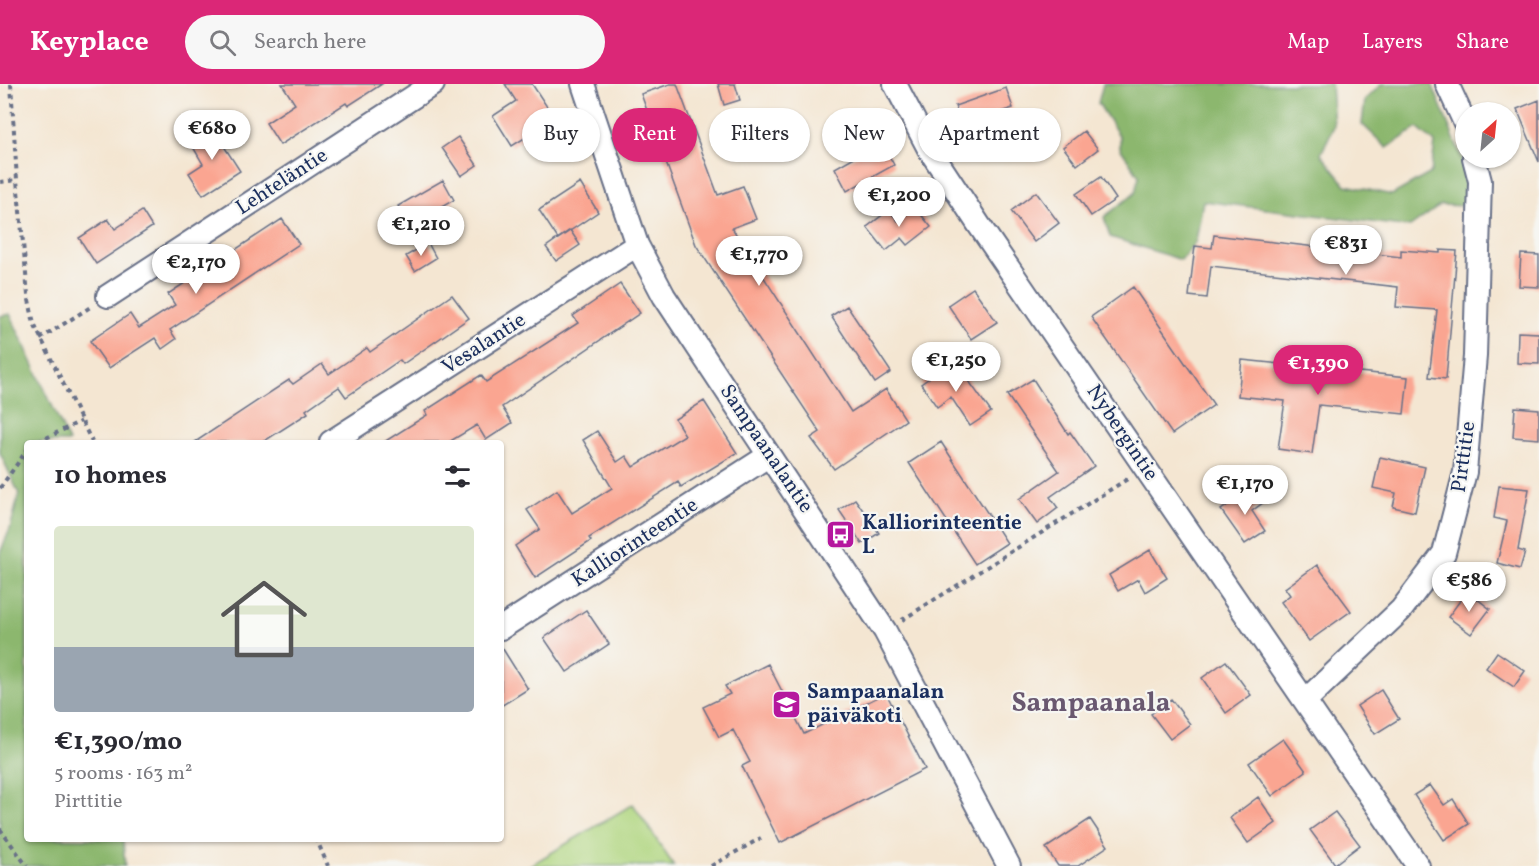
<!DOCTYPE html>
<meta charset="utf-8">
<style>
:root{--surface:#fff;--page:#f7f7f7;--text:#2b2b33;--muted:#7c7c81;--line:#e1e1e2;--accent:#db2777}
body{margin:0;font-family:Vollkorn,serif;background:var(--page);color:var(--text);height:100vh;display:flex;flex-direction:column;font-size:22px;white-space:nowrap}
*{box-sizing:border-box;margin:0}
p{font-size:20px;color:var(--muted)}
.icon{flex:none;width:33px;height:33px;fill:none;stroke:currentColor;stroke-width:2;stroke-linecap:round;stroke-linejoin:round}
.map{position:relative;flex:1;overflow:hidden}
.panel{position:absolute;left:24px;top:356px;width:480px;height:402px;display:flex;flex-direction:column;background:var(--surface);border-radius:6px;box-shadow:0 2px 4px #0004}
.panel>*{flex:none}
.banner{position:absolute;left:522px;top:24px;width:570px;height:54px;display:flex;gap:12px}
.needle{width:39px;rotate:27deg}
.controls{position:absolute;left:1455px;top:18px;display:grid;gap:12px}
.controls a{display:grid;place-items:center;width:66px;height:66px;border-radius:50%;background:var(--surface);box-shadow:0 2px 4px #0004;font-size:30px}
.price{position:absolute;translate:-50% -51px;padding:0 14px;border-radius:21px;background:#fff;color:#222;font-size:20px;line-height:39px;filter:drop-shadow(0 2px 3px #0008)}
.price::after{content:'';position:absolute;left:50%;top:36px;width:18px;height:14px;margin-left:-9px;background:inherit;clip-path:polygon(0 0,100% 0,50% 100%)}
.price.selected{background:var(--accent);color:#fff}
ul{padding:0;list-style:none}
li{display:grid;align-content:center;gap:12px;height:318px;padding:0 30px}
li+li{border-top:2px solid var(--line)}
li span{display:grid;place-items:center;height:186px;border-radius:6px;color:#555}
li>.icon{margin-inline-start:auto}
span .icon{width:108px;height:108px;fill:#fffc;stroke-width:1}
li b{font-size:26px}
h2{display:flex;justify-content:space-between;align-items:center;height:72px;padding:0 30px;font-size:26px}
.tag{padding:0 21px;border-radius:27px;background:var(--surface);box-shadow:0 2px 4px #0004;font-size:21px;line-height:54px}
.tag.selected{background:var(--accent);color:#fff}
header{display:flex;align-items:center;gap:36px;box-sizing:border-box;height:84px;padding:0 30px;background:var(--accent);color:#fff}
header strong{font-size:28px}
nav{display:flex;gap:33px;margin-inline-start:auto;font-size:21px}
.search{width:420px;height:54px;background:var(--page);display:flex;align-items:center;gap:15px;box-sizing:border-box;padding:0 21px;border-radius:33px;color:var(--muted);font-size:22px}
.map>svg:first-child{display:block}
.green{fill:#b0d680;stroke:#66826f;stroke-width:1.5}
.forest{fill:#8cb76e;stroke:#547366;stroke-width:1.5}
.building{fill:#faa591}
.lines{fill:none;stroke-linecap:round;stroke-linejoin:round}
.minor-casing{stroke:#676f87;stroke-width:26}
.path{stroke:#676f87;stroke-width:4;stroke-dasharray:4.5 4.5;stroke-linecap:butt}
.minor{stroke:#fff;stroke-width:22}
.labels{text-anchor:middle;dominant-baseline:central;stroke-width:4.5;stroke-linejoin:round;paint-order:stroke}
.street-label{font-size:21px;fill:#1b2f5e;stroke:#f6f6f2}
.poi-label{font-size:21px;font-weight:bold;fill:#1b2f5e;stroke:#f6f6f2;text-anchor:start}
.district-label{font-size:27px;font-weight:bold;fill:#695870;stroke:#f6f6f2}
</style>
<header>
<strong>Keyplace</strong>
<div class="search"><svg class="icon" aria-label="search" viewBox="0 0 24 24"><circle cx="10" cy="10" r="6"/><path d="M15 15l6 6"/></svg>Search here</div>
<nav><a>Map</a><a>Layers</a><a>Share</a></nav>
</header>
<div class="map">
<svg width="1539" height="782" viewBox="0 0 1539 782">
<rect width="100%" height="100%" fill="#f6f6f2"/>
<filter id="ink" filterUnits="userSpaceOnUse"><feTurbulence type="fractalNoise" baseFrequency=".0167" numOctaves="2"/><feDisplacementMap in="SourceGraphic" scale="12" xChannelSelector="R" yChannelSelector="G"/><feConvolveMatrix kernelMatrix="1 2 1 2 8 2 1 2 1" color-interpolation-filters="sRGB"/></filter>
<filter id="wash" filterUnits="userSpaceOnUse"><feTurbulence type="fractalNoise" baseFrequency=".008" numOctaves="4" result="noise"/><feDisplacementMap in="SourceGraphic" scale="24" xChannelSelector="R" yChannelSelector="G"/><feGaussianBlur stdDeviation="1.35" result="paint"/><feColorMatrix in="noise" values="0 0 0 0 0 0 0 0 0 0 0 0 0 0 0 0 0 1.4 0 .05"/><feComposite in="paint" operator="in"/></filter>
<g filter="url(#wash)">
<rect width="100%" height="100%" fill="#f4e6d2"/>
<path class="green" d="M 633,720 L 674,782 L 529,782 Z"/>
<path class="forest" d="M 1103,0 L 1331,0 L 1334,42 L 1321,70 L 1346,101 L 1392,111 L 1431,89 L 1435,59 L 1417,44 L 1387,64 L 1362,40 L 1365,16 L 1382,0 L 1432,0 L 1470,94 L 1467,122 L 1441,121 L 1410,143 L 1203,117 L 1196,157 L 1181,176 L 1110,153 L 1104,133 L 1135,109 L 1139,92 L 1120,64 L 1120,53 L 1098,19 Z
M 10,230 L 69,358 L 27,358 L 27,754 L 123,755 L 125,782 L 0,782 L 0,469 L 10,445 L 19,410 L 0,369 L 0,232 Z"/>
<g id="blocks">
<path class="building" d="M 282,0 L 382,0 L 348,22 L 346,19 L 280,61 L 266,39 L 295,20 Z
M 505,0 L 532,0 L 555,35 L 512,62 L 493,32 L 516,17 Z
M 670,0 L 677,0 L 718,111 L 743,102 L 756,135 L 732,144 L 851,328 L 886,305 L 906,336 L 834,385 L 811,354 L 820,348 L 696,161 L 641,10 Z
M 718,0 L 735,0 L 740,16 L 724,21 Z
M 1006,4 L 1013,24 L 994,30 L 1003,56 L 970,67 L 955,22 Z
M 1539,16 L 1539,78 L 1517,25 Z
M 211,42 L 240,87 L 203,111 L 189,89 L 203,80 L 189,56 Z
M 874,44 L 894,81 L 847,107 L 835,84 L 858,71 L 850,57 Z
M 1084,47 L 1098,65 L 1077,81 L 1063,63 Z
M 458,53 L 477,81 L 461,92 L 442,64 Z
M 1101,93 L 1116,115 L 1091,132 L 1076,110 Z
M 443,96 L 454,116 L 438,125 L 444,134 L 415,151 L 398,122 Z
M 580,99 L 598,128 L 558,155 L 539,126 Z
M 1036,108 L 1059,139 L 1034,158 L 1011,127 Z
M 915,123 L 931,143 L 908,161 L 902,154 L 886,167 L 867,143 L 889,126 L 898,137 Z
M 142,127 L 152,143 L 96,180 L 79,154 L 108,135 L 115,145 Z
M 282,135 L 299,160 L 170,246 L 176,255 L 162,265 L 155,254 L 109,284 L 90,257 L 130,230 L 139,244 L 175,221 L 168,210 Z
M 570,146 L 580,161 L 556,177 L 546,163 Z
M 1214,151 L 1401,173 L 1401,166 L 1440,169 L 1440,166 L 1457,167 L 1446,295 L 1429,293 L 1437,226 L 1396,223 L 1398,203 L 1211,182 L 1207,214 L 1189,212 L 1195,162 L 1212,164 Z
M 428,159 L 436,174 L 415,187 L 406,172 Z
M 1521,170 L 1539,171 L 1539,203 L 1519,202 Z
M 620,200 L 640,229 L 502,323 L 512,339 L 486,356 L 477,341 L 449,358 L 384,358 L 427,331 L 425,327 L 481,291 L 486,298 L 578,239 L 573,232 Z
M 1133,203 L 1214,321 L 1172,350 L 1091,233 Z
M 973,204 L 997,238 L 971,255 L 948,221 Z
M 452,211 L 469,234 L 403,280 L 400,276 L 346,313 L 339,303 L 306,326 L 308,329 L 263,358 L 195,358 L 289,296 L 293,300 L 322,280 L 329,290 L 367,264 L 370,268 Z
M 847,222 L 891,288 L 875,299 L 831,232 Z
M 1518,248 L 1539,249 L 1539,280 L 1517,279 Z
M 954,276 L 991,328 L 970,342 L 951,313 L 937,323 L 921,300 Z
M 1242,276 L 1408,293 L 1404,330 L 1319,321 L 1312,370 L 1278,365 L 1285,317 L 1238,312 Z
M 1033,295 L 1068,350 L 1070,348 L 1094,382 L 1050,413 L 1058,424 L 1037,440 L 1019,415 L 1059,387 L 1007,311 Z
M 704,317 L 737,369 L 681,403 L 678,398 L 589,454 L 591,457 L 535,494 L 515,462 L 540,445 L 527,426 L 557,406 L 572,429 L 612,404 L 583,356 L 597,347 L 617,378 L 626,372 L 633,383 L 685,351 L 675,335 Z
M 1515,323 L 1539,325 L 1539,355 L 1513,353 Z
M 941,358 L 1007,459 L 975,480 L 909,379 Z
M 1380,373 L 1425,383 L 1415,428 L 1393,423 L 1396,409 L 1373,404 Z
M 1499,402 L 1529,405 L 1518,466 L 1525,468 L 1520,485 L 1497,479 L 1507,437 L 1494,434 Z
M 1254,403 L 1264,418 L 1252,427 L 1265,447 L 1245,460 L 1221,426 Z
M 855,415 L 879,449 L 862,460 L 839,426 Z
M 1150,466 L 1167,494 L 1145,508 L 1138,495 L 1118,507 L 1109,491 Z
M 1317,481 L 1351,527 L 1309,557 L 1281,518 L 1290,511 L 1285,504 Z
M 1467,507 L 1490,525 L 1471,550 L 1448,533 Z
M 586,526 L 609,560 L 567,588 L 544,554 Z
M 501,562 L 528,605 L 501,622 Z
M 1497,568 L 1525,587 L 1514,603 L 1486,584 Z
M 1226,577 L 1251,611 L 1226,629 L 1202,594 Z
M 768,580 L 804,650 L 886,609 L 925,685 L 780,759 L 742,682 L 750,678 L 733,646 L 719,653 L 703,623 L 730,610 L 725,602 Z
M 1381,606 L 1399,635 L 1375,650 L 1357,622 Z
M 1171,615 L 1190,640 L 1170,655 L 1151,630 Z
M 1283,655 L 1306,687 L 1272,712 L 1249,679 Z
M 1430,701 L 1444,721 L 1453,715 L 1469,740 L 1444,756 L 1414,711 Z
M 1258,713 L 1276,739 L 1248,759 L 1230,734 Z
M 1335,728 L 1360,761 L 1335,780 L 1310,746 Z
M 1090,735 L 1108,762 L 1078,782 L 1058,782 L 1046,764 Z"/>
</g>
</g>
<g filter="url(#ink)">
<use href="#blocks" fill-opacity="0" stroke="#676f87" stroke-width="1.5"/>
<g class="lines">
<defs>
<path id="minor" d="M 583,0 L 637,161 L 664,212 L 885,547 L 1009,782
M 895,0 L 929,65 L 979,141 L 1418,782
M 1447,0 L 1466,41
M 108,212 L 433,0
M 331,358 L 637,161
M 501,544 L 768,372
M 1305,617 L 1401,526 L 1444,469 L 1465,388 L 1475,272 L 1480,97 L 1474,74"/>
</defs>
<use href="#minor" class="minor-casing"/>
<path class="path" d="M 11,0 L 17,96 L 28,211 L 34,240 L 92,358
M 0,98 L 17,96
M 40,255 L 92,222
M 38,358 L 81,337
M 0,404 L 27,366
M 902,536 L 1129,394
M 0,745 L 27,782
M 316,754 L 328,782
M 711,782 L 761,754"/>
<use href="#minor" class="minor"/>
</g>
</g>
<defs>
<symbol id="bus-square" viewBox="-11 -11 22 22"><rect x="-9" y="-9" width="18" height="18" rx="4" fill="#b5179e" stroke="#f6f6f2"/><path d="M-5-6H5V4H4V6H2V4H-2V6H-4V4H-5ZM-3.5-4V0h7V-4ZM-3.5 1.2v1.5H-2V1.2ZM2 1.2v1.5H3.5V1.2Z" fill="#fff"/></symbol>
<symbol id="school-square" viewBox="-11 -11 22 22"><rect x="-9" y="-9" width="18" height="18" rx="4" fill="#b5179e" stroke="#f6f6f2"/><path d="M0-5L7-2L0 1L-7-2ZM-4 1L0 2.5L4 1V4Q0 6-4 4Z" fill="#fff"/></symbol>
</defs>
<g fill-rule="evenodd">
<use href="#bus-square" x="824" y="434" width="33" height="33"/>
<use href="#school-square" x="770" y="604" width="33" height="33"/>
</g>
<g class="labels">
<g class="street-label">
<text transform="translate(282 98) rotate(-33)">Lehteläntie</text>
<text transform="translate(484 260) rotate(-33)">Vesalantie</text>
<text transform="translate(1122 349) rotate(56)">Nybergintie</text>
<text transform="translate(766 365) rotate(56)">Sampaanalantie</text>
<text transform="translate(1464 373) rotate(-82)">Pirttitie</text>
<text transform="translate(635 459) rotate(-33)">Kalliorinteentie</text>
</g>
<g class="poi-label">
<text x="862" y="439">Kalliorinteentie<tspan x="862" dy="24">L</tspan></text>
<text x="807" y="608">Sampaanalan<tspan x="807" dy="24">päiväkoti</tspan></text>
</g>
<g class="district-label">
<text x="1091" y="620">Sampaanala</text>
</g>
</g>
</svg>
<div class="controls">
<a><svg class="needle" viewBox="-14 -14 28 28"><path d="M0-13l5 13h-10z" fill="#e53935"/><path d="M0 13l5-13h-10z" fill="#7c7c81"/></svg></a>
</div>
<b class="price" style="left:212px;top:77px">€680</b>
<b class="price" style="left:899px;top:144px">€1,200</b>
<b class="price" style="left:421px;top:173px">€1,210</b>
<b class="price" style="left:1346px;top:192px">€831</b>
<b class="price" style="left:759px;top:203px">€1,770</b>
<b class="price" style="left:196px;top:211px">€2,170</b>
<b class="price" style="left:956px;top:309px">€1,250</b>
<b class="price selected" style="left:1318px;top:312px">€1,390</b>
<b class="price" style="left:1245px;top:432px">€1,170</b>
<b class="price" style="left:1469px;top:529px">€586</b>
<div class="banner">
<a class="tag">Buy</a>
<a class="tag selected">Rent</a>
<a class="tag">Filters</a>
<a class="tag">New</a>
<a class="tag">Apartment</a>
</div>
<section class="panel">
<h2>10 homes<svg class="icon" aria-label="filters" viewBox="0 0 24 24"><path d="M4 7h16M4 17h16"/><circle cx="9" cy="7" r="2"/><circle cx="15" cy="17" r="2"/></svg></h2>
<ul>
<li><span style="background:linear-gradient(#dfe7d0 65%,#9aa5b1 0)"><svg class="icon" aria-label="home" viewBox="0 0 24 24"><path d="M3 11l9-7 9 7M6 9v11h12V9"/></svg></span><div><b>€1,390/mo</b><p>5 rooms · 163 m²</p><p>Pirttitie</p></div></li>
</ul>
</section>
</div>
